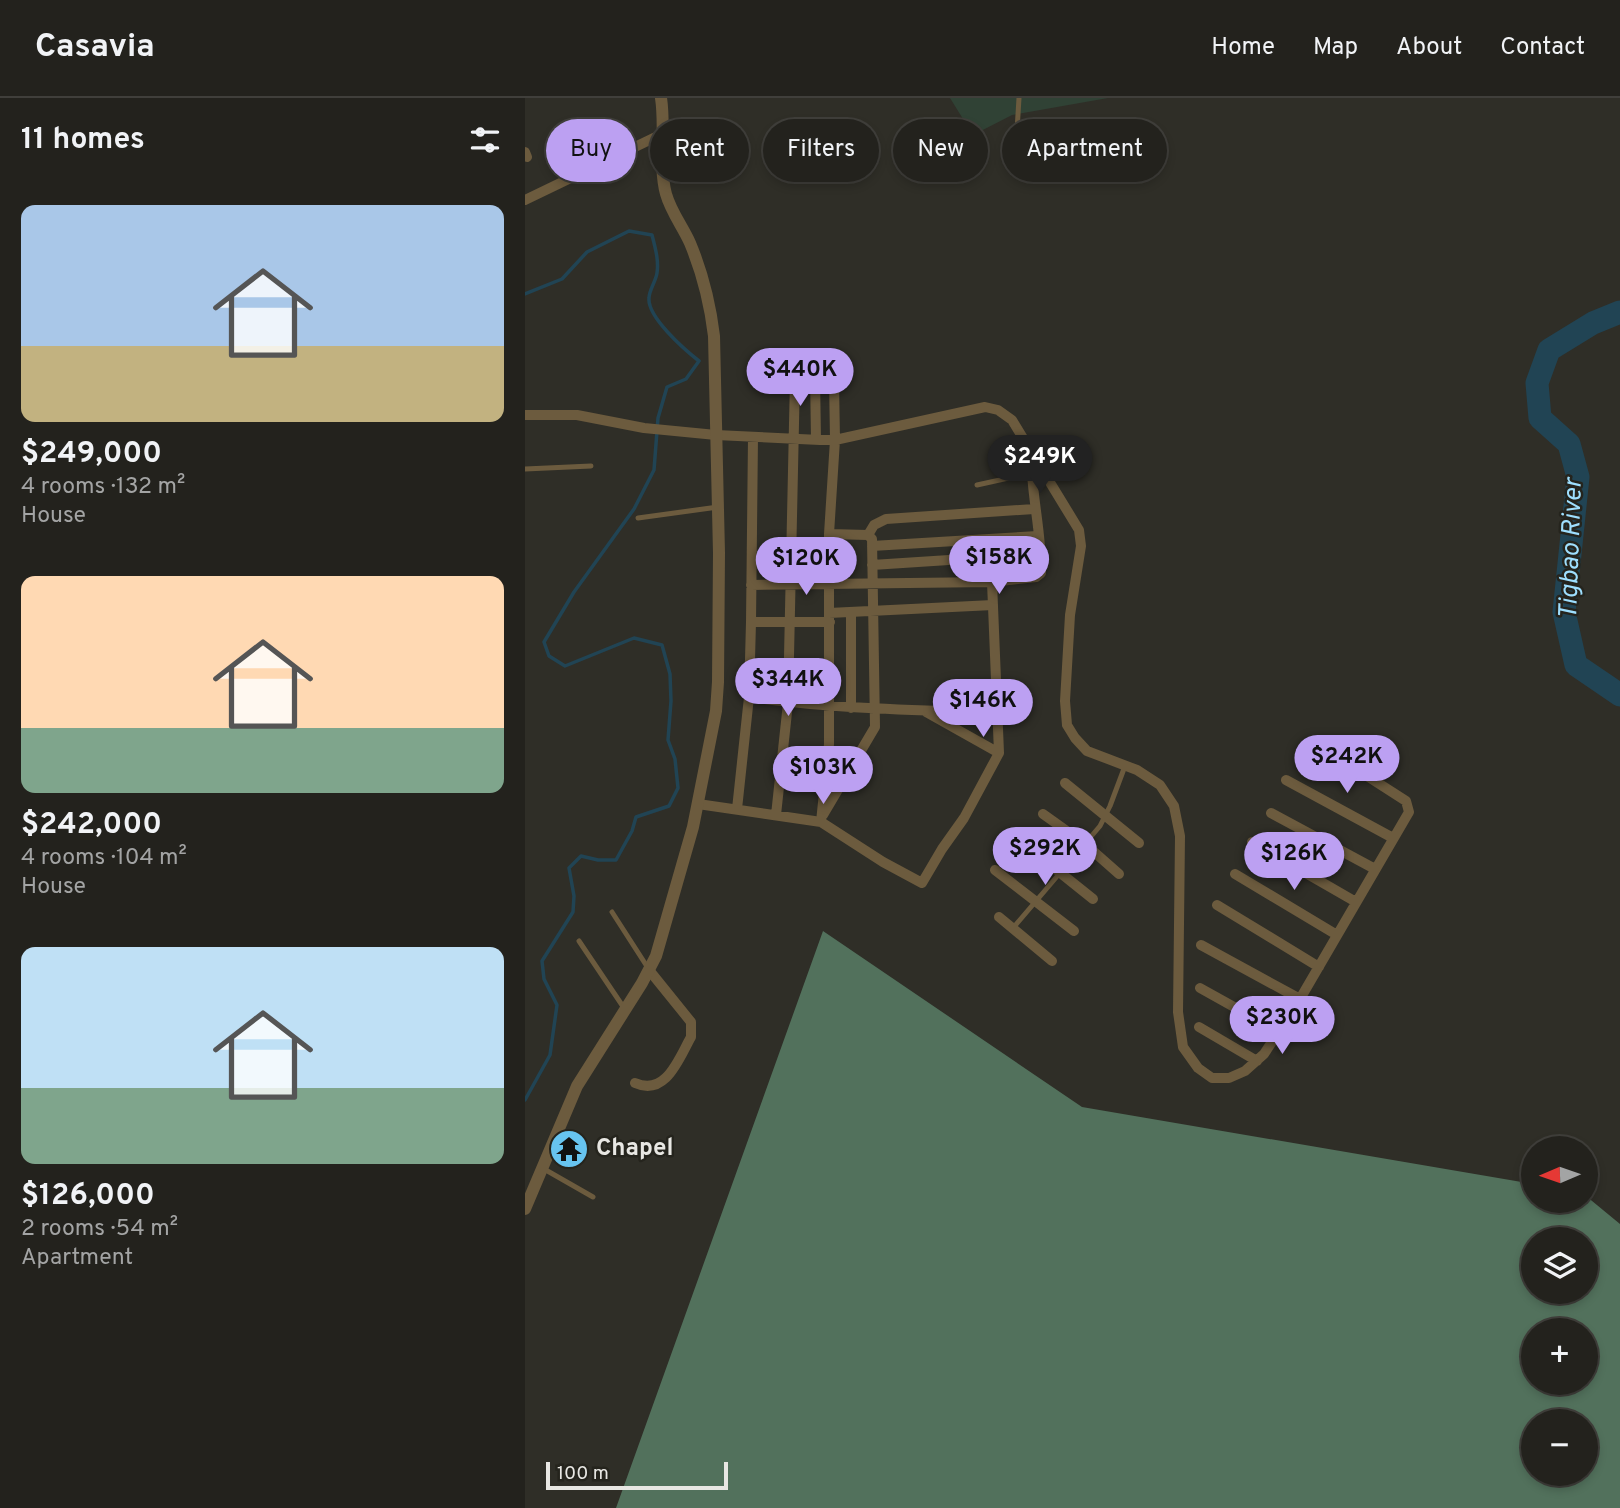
<!DOCTYPE html>
<meta charset="utf-8">
<style>
:root{--surface:#23221d;--page:#2b2a26;--text:#f1f3f6;--muted:#a3a4a4;--line:#403f3b;--accent:#bca0f2}
body{margin:0;font-family:Overpass,sans-serif;background:var(--page);color:var(--text);height:100vh;display:flex;flex-direction:column;font-size:26px;white-space:nowrap}
*{box-sizing:border-box;margin:0}
p{font-size:23px;color:var(--muted)}
.icon{flex:none;width:38px;height:38px;fill:none;stroke:currentColor;stroke-width:2;stroke-linecap:round;stroke-linejoin:round}
.map{position:relative;flex:1;overflow:hidden}
.details{display:flex;flex-direction:column;background:var(--surface);width:525px}
.details>*{flex:none}
.hud{position:absolute;left:21px;top:21px;width:665px;height:63px;display:flex;gap:14px}
.needle{width:46px;rotate:268deg}
.fabs{position:absolute;left:996px;top:1038px;display:grid;gap:14px}
.fabs a{display:grid;place-items:center;width:77px;height:77px;border-radius:50%;background:var(--surface);box-shadow:0 4px 10px #0003,0 0 0 2px var(--line);font-size:35px}
.scale{position:absolute;left:21px;bottom:18px;width:182px;box-sizing:border-box;padding-left:7px;border:4px solid #e8e7e3;border-top:0;font-size:19px;line-height:24px;white-space:nowrap;color:#e8e7e3;-webkit-text-stroke:5px #25241d;paint-order:stroke}
.price{position:absolute;translate:-50% -60px;padding:0 16px;border-radius:24px;background:var(--accent);color:#111;font-size:23px;line-height:46px;filter:drop-shadow(0 2px 4px #0008)}
.price::after{content:'';position:absolute;left:50%;top:42px;width:21px;height:16px;margin-left:-10px;background:inherit;clip-path:polygon(0 0,100% 0,50% 100%)}
.price.active{background:#222;color:#fff}
ul{padding:0;list-style:none}
li{display:grid;align-content:center;gap:14px;height:371px;padding:0 21px}
li span{display:grid;place-items:center;height:217px;border-radius:14px;color:#555}
li>.icon{margin-inline-start:auto}
span .icon{width:126px;height:126px;fill:#fffc;stroke-width:1}
li b{font-size:30px}
h2{display:flex;justify-content:space-between;align-items:center;height:84px;padding:0 21px;font-size:30px}
.pill{padding:0 24px;border-radius:32px;background:var(--surface);box-shadow:0 4px 10px #0003,0 0 0 2px var(--line);font-size:24px;line-height:63px}
.pill.active{background:var(--accent);color:#111}
header{display:flex;align-items:center;gap:42px;box-sizing:border-box;height:98px;padding:0 35px;background:var(--surface);border-bottom:2px solid var(--line)}
header strong{font-size:33px}
nav{display:flex;gap:38px;margin-inline-start:auto;font-size:24px}
main{display:flex;flex:1;min-height:0}
.map>svg:first-child{display:block}
.green{fill:#304235}
.forest{fill:#52715c;fill-rule:evenodd}
.lines{fill:none;stroke-linecap:round;stroke-linejoin:round}
.stream{stroke:#214454;stroke-width:3.5}
.river{stroke:#214454;stroke-width:23}
.service{stroke:#6c5b3e;stroke-width:5}
.minor{stroke:#6c5b3e;stroke-width:10}
.tertiary{stroke:#6c5b3e;stroke-width:12}
.labels{text-anchor:middle;dominant-baseline:central;stroke-width:5;stroke-linejoin:round;paint-order:stroke}
.poi-label{font-size:24px;font-weight:bold;fill:#e8e7e3;stroke:#25241d;text-anchor:start}
.water-label{font-size:26px;font-style:italic;fill:#9edffe;stroke:#25241d}
</style>
<header>
<strong>Casavia</strong>
<nav><a>Home</a><a>Map</a><a>About</a><a>Contact</a></nav>
</header>
<main>
<section class="details">
<h2>11 homes<svg class="icon" aria-label="filters" viewBox="0 0 24 24"><path d="M4 7h16M4 17h16"/><circle cx="9" cy="7" r="2"/><circle cx="15" cy="17" r="2"/></svg></h2>
<ul>
<li><span style="background:linear-gradient(#a9c7e8 65%,#c2b280 0)"><svg class="icon" aria-label="home" viewBox="0 0 24 24"><path d="M3 11l9-7 9 7M6 9v11h12V9"/></svg></span><div><b>$249,000</b><p>4 rooms · 132 m²</p><p>House</p></div></li>
<li><span style="background:linear-gradient(#ffd9b3 70%,#7fa58c 0)"><svg class="icon" aria-label="home" viewBox="0 0 24 24"><path d="M3 11l9-7 9 7M6 9v11h12V9"/></svg></span><div><b>$242,000</b><p>4 rooms · 104 m²</p><p>House</p></div></li>
<li><span style="background:linear-gradient(#bfe0f5 65%,#7fa58c 0)"><svg class="icon" aria-label="home" viewBox="0 0 24 24"><path d="M3 11l9-7 9 7M6 9v11h12V9"/></svg></span><div><b>$126,000</b><p>2 rooms · 54 m²</p><p>Apartment</p></div></li>
</ul>
</section>
<div class="map">
<svg width="1095" height="1410" viewBox="0 0 1095 1410">
<rect width="100%" height="100%" fill="#2f2e27"/>
<path class="green" d="M 425,0 L 583,0 L 487,17 L 448,37 Z"/>
<path class="forest" d="M 298,833 L 557,1009 L 1008,1086 L 1008,1102 L 1060,1102 L 1061,1098 L 1095,1126 L 1095,1410 L 91,1410 ZM 1008,1141 L 1060,1141 L 1060,1194 L 1008,1194 ZM 1008,1232 L 1060,1232 L 1060,1284 L 1008,1284 ZM 1008,1323 L 1060,1323 L 1060,1376 L 1008,1376 Z"/>
<g class="lines">
<path class="stream" d="M 0,196 L 37,181 L 62,154 L 104,133 L 127,137 C 130,149 134,162 132,175 C 131,183 124,192 124,200 C 122,219 160,252 174,263 L 161,281 L 142,289 L 133,320 L 129,372 L 109,411 L 49,494 L 19,544 L 24,558 L 40,568 L 109,540 L 137,547 L 145,576 L 146,603 L 143,642 L 150,661 L 153,690 L 144,708 L 111,719 L 107,733 L 91,762 L 73,762 L 56,758 L 44,770 L 49,798 L 48,814 L 17,863 L 19,881 L 32,907 L 25,957 L 0,1002"/>
<path class="river" d="M 1095,214 L 1068,225 L 1024,252 L 1012,285 L 1015,320 L 1044,346 L 1053,379 L 1039,514 L 1051,567 L 1095,597"/>
<path class="service" d="M 491,49 L 494,0
M 0,371 L 66,368
M 452,387 L 507,375
M 113,420 L 193,409
M 87,814 L 123,870
M 488,830 L 575,728 L 585,708 L 600,668
M 54,843 L 99,910
M 19,1071 L 68,1099"/>
<path class="minor" d="M 0,54 L 2,59
M 0,102 L 139,35
M 290,277 L 291,342
M 0,317 L 52,317 L 119,330 L 191,337 L 295,342 L 310,342 L 460,309 L 473,312 L 487,322 L 554,432 L 556,448 L 545,517 L 540,603 L 542,627 L 550,640 L 562,653 L 612,672 L 635,687 L 649,708 L 655,738 L 653,914 L 658,949 L 673,970 L 687,980 L 704,980 L 720,973 L 739,956 L 775,901 L 884,714 L 881,703 L 797,649
M 343,437 L 349,427 L 361,421 L 509,411
M 347,448 L 513,438
M 347,467 L 516,456
M 226,487 L 467,484 L 511,479 L 516,475 C 517,442 509,409 507,375 L 514,366
M 304,515 L 468,507
M 226,524 L 228,339
M 224,599 C 307,611 390,612 473,615
M 326,610 L 326,514
M 401,614 L 474,655
M 761,682 L 868,740
M 540,685 L 614,745
M 173,706 L 296,724 L 358,764 L 397,785 L 417,751 L 439,720 L 474,655 L 467,484
M 212,711 L 224,599 L 226,524 L 305,524
M 746,715 L 850,771
M 518,716 L 560,746 L 594,776
M 251,717 L 263,605 L 270,279
M 298,717 L 350,629 L 347,441 L 343,437 L 304,436
M 296,724 L 304,646 L 304,436 L 310,342 L 309,283
M 493,741 L 568,801
M 727,744 L 831,804
M 470,772 L 549,833
M 710,776 L 812,837
M 692,807 L 794,869
M 474,819 L 527,863
M 676,847 L 775,901
M 675,890 L 754,934
M 674,929 L 732,963
M 110,985 C 141,999 154,960 166,939 L 166,924 L 124,872"/>
<path class="tertiary" d="M 0,1111 L 52,988 L 117,885 L 131,858 L 168,729 L 191,613 L 193,584 L 194,455 L 189,238 C 185,205 178,176 165,145 C 158,129 146,114 141,96 C 133,66 141,32 136,0"/>
</g>
<defs>
<symbol id="temple-disc" viewBox="-11 -11 22 22"><circle r="9.5" fill="#67c4f0" stroke="#25241d"/><path d="M0-6L5-2H3V0L6.5 2.5H4V6H1.5V3h-3V6H-4V2.5H-6.5L-3 0V-2H-5Z" fill="#111"/></symbol>
</defs>
<g fill-rule="evenodd">
<use href="#temple-disc" x="22" y="1029" width="44" height="44"/>
</g>
<g class="labels">
<g class="poi-label">
<text x="71" y="1051">Chapel</text>
</g>
<g class="water-label">
<text transform="translate(1047 451) rotate(-88)">Tigbao River</text>
</g>
</g>
</svg>
<div class="fabs">
<a><svg class="needle" viewBox="-14 -14 28 28"><path d="M0-13l5 13h-10z" fill="#e53935"/><path d="M0 13l5-13h-10z" fill="#a3a4a4"/></svg></a>
<a><svg class="icon" aria-label="layers" viewBox="0 0 24 24"><path d="M12 4l9 5-9 5-9-5zM3 14l9 5 9-5"/></svg></a>
<a>+</a>
<a>−</a>
</div>
<div class="scale">100 m</div>
<b class="price" style="left:275px;top:310px">$440K</b>
<b class="price active" style="left:515px;top:397px">$249K</b>
<b class="price" style="left:474px;top:498px">$158K</b>
<b class="price" style="left:281px;top:499px">$120K</b>
<b class="price" style="left:263px;top:620px">$344K</b>
<b class="price" style="left:458px;top:641px">$146K</b>
<b class="price" style="left:822px;top:697px">$242K</b>
<b class="price" style="left:298px;top:708px">$103K</b>
<b class="price" style="left:520px;top:789px">$292K</b>
<b class="price" style="left:769px;top:794px">$126K</b>
<b class="price" style="left:757px;top:958px">$230K</b>
<div class="hud">
<a class="pill active">Buy</a>
<a class="pill">Rent</a>
<a class="pill">Filters</a>
<a class="pill">New</a>
<a class="pill">Apartment</a>
</div>
</div>
</main>
